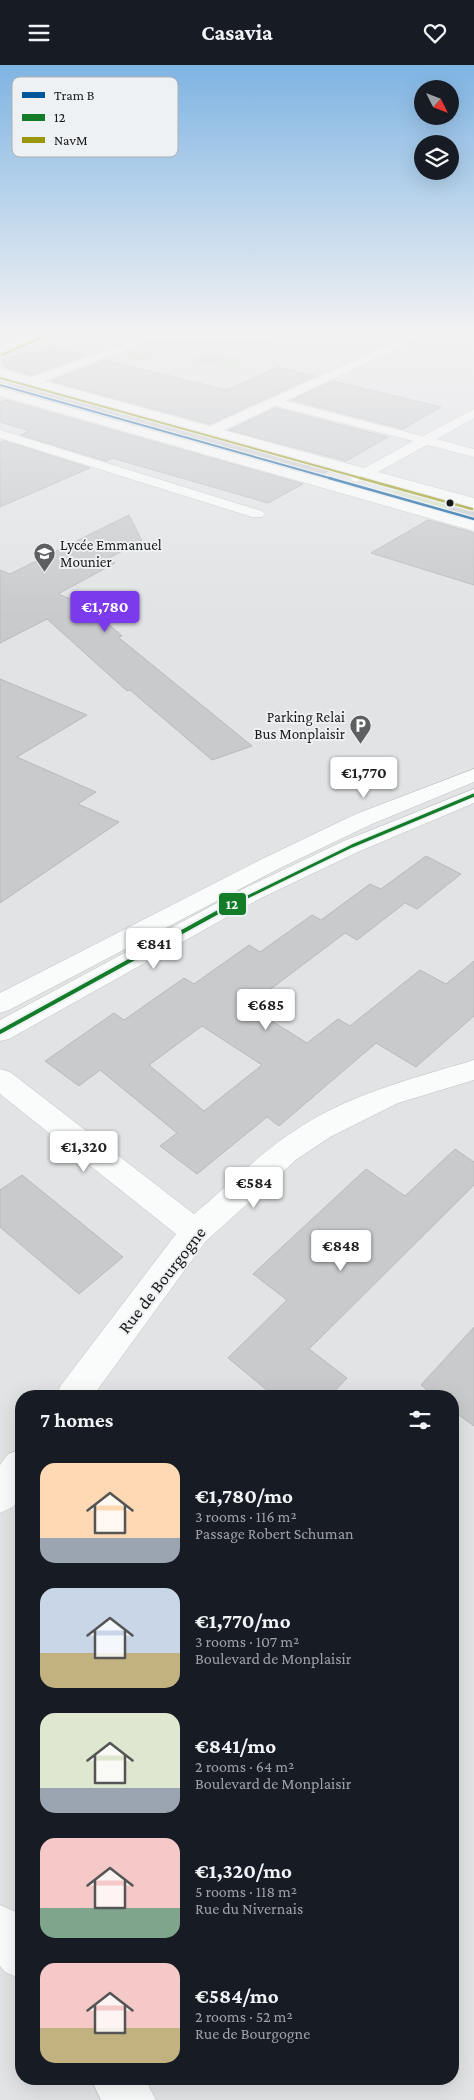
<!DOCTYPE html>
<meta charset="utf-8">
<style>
:root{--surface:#171b24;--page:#20242c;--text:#f1f3f6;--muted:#9ea1a6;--accent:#7c3aed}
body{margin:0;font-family:"Crimson Pro",serif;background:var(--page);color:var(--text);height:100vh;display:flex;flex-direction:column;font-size:19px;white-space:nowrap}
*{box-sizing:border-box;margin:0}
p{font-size:16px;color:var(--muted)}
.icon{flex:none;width:28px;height:28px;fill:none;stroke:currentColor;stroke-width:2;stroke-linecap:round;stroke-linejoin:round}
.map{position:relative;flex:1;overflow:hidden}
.details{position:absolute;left:15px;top:1325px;width:444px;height:695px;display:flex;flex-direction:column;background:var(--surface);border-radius:20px;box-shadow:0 5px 20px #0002}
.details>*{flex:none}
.needle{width:32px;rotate:132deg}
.fabs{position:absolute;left:414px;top:15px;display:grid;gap:10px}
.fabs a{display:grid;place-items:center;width:45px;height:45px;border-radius:50%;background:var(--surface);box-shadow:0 5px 20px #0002;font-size:25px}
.price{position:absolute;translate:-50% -42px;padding:0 11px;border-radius:5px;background:#fff;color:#222;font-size:16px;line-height:32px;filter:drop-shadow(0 1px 2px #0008)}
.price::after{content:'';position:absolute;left:50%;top:30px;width:15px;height:11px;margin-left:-8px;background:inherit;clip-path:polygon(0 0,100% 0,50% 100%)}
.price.on{background:var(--accent);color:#fff}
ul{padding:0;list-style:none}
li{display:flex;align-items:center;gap:15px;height:125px;padding:0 25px}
li span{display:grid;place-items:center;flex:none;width:140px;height:100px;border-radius:15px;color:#555}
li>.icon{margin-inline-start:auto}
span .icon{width:60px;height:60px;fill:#fffc;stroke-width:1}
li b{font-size:21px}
h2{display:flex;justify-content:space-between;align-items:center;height:60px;padding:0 25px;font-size:21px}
header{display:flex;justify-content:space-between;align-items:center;height:65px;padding:0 25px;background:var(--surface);font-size:22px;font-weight:700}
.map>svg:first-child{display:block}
.green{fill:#d3e1c5}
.building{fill:#c8cacb;stroke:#b8babb;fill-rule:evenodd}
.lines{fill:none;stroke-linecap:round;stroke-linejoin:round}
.minor-casing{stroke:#c0c1c2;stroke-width:1}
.major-casing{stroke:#c0c1c2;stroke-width:1}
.minor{fill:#fafbfb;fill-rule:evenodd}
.major{fill:#fafbfb;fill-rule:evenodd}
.tram{stroke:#c1c1c1;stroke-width:1}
.bus-1-far1-casing{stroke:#eef1f3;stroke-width:6}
.bus-1-casing{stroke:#eef1f3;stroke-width:8}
.bus-2-far1-casing{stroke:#eef1f3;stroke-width:4}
.bus-2-casing{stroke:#eef1f3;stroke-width:5}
.bus-1-far1{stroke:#127c29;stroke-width:3}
.bus-1{stroke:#127c29;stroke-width:4}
.bus-2-far1{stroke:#98970b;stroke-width:2}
.bus-2{stroke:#98970b;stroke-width:2.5}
.tram-1-far1-casing{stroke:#eef1f3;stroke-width:4}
.tram-1-casing{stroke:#eef1f3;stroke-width:5}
.tram-1-far1{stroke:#00569d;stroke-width:2}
.tram-1{stroke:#00569d;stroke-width:2.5}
.bus-dot{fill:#171819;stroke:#eef1f3;stroke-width:2}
.labels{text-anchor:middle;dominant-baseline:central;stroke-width:4;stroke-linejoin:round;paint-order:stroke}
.far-poi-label{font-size:15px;fill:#171819;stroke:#eef1f3;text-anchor:start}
.street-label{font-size:18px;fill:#171819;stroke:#eef1f3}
.key{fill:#eef1f3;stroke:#aeb0b2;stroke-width:1}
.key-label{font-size:14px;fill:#171819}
.line-badge{stroke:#eef1f3;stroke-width:2}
.badge-label{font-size:14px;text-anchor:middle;font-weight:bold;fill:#fff}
</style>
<header><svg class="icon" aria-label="menu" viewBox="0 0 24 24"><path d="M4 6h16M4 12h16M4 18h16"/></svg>Casavia<svg class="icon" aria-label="heart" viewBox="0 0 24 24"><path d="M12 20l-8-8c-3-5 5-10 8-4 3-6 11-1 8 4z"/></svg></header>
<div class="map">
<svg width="474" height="2035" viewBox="0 0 474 2035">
<rect width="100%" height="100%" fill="#e1e3e5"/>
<path class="green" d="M 161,274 L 179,275 L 181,283 L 170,285 L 143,297 L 116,290 Z
M 197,288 L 245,292 L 237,302 L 189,297 Z
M 0,311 L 177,360 L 159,367 L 0,323 Z
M 400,422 L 474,442 L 474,457 L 384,432 Z"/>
<path class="building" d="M 52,282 L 86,290 L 32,310 L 5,302 L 2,296 L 27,287 L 32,289 Z
M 105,295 L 227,325 L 278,302 L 315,311 L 210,359 L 51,316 Z
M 9,316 L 330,405 L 319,411 L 12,325 Z
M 333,316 L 441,342 L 403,364 L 292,335 Z
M 6,335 L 303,419 L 268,438 L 112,393 L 106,396 L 21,370 L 30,366 L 0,357 L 0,337 Z
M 275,343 L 388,372 L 346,396 L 229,365 Z
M 4,376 L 90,403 L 0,442 L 0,378 Z
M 456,440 L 474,445 L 474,454 L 445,446 Z
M 129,450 L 142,476 L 105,495 L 115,498 L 58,529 L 88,541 L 122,571 L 118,572 L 252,681 L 212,695 L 130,625 L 127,626 L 47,554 L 0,578 L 0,505 L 10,509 Z
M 428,455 L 474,468 L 474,520 L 371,488 Z
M 0,614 L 87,650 L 17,692 L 96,727 L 78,739 L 119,757 L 0,838 Z
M 426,791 L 461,809 L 417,844 L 405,838 L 357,875 L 345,868 L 248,941 L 307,978 L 338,954 L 350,961 L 420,905 L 446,919 L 474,896 L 474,951 L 416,1002 L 376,978 L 279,1061 L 267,1052 L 197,1109 L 160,1081 L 177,1068 L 100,1005 L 79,1021 L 45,996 L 114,948 L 124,955 L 184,913 L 194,919 L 249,880 L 260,887 L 312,850 L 321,855 L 370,819 L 381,824 ZM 202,961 L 262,1000 L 204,1046 L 149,1000 Z
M 455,1084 L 474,1097 L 474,1120 L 309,1284 L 347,1313 L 330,1331 L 274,1331 L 228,1293 L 287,1235 L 253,1209 L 366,1104 L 405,1131 Z
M 22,1110 L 123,1192 L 79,1229 L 0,1162 L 0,1125 Z
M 474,1262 L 474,1361 L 452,1345 L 452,1331 L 435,1331 L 421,1320 Z"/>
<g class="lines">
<defs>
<path id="minor" d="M 29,267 L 43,267 L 24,278 L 0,288 L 0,280 Z
M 277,267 L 300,267 L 294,270 L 260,276 L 155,274 L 45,316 L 210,361 L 417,267 L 430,267 L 429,269 L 286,336 L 423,371 L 474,344 L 474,353 L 437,374 L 474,384 L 474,392 L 427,380 L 378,407 L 474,433 L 474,443 L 368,413 L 357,417 L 352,416 L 350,413 L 353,409 L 0,311 L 0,303 L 32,312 L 154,268 L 260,270 ZM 275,341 L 413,376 L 364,403 L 224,365 Z
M 0,323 L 474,456 L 474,466 L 0,331 Z
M 0,365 L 262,446 L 265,449 L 262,452 L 252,452 L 0,373 Z
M 474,995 L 474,1015 L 398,1038 L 330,1072 L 297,1094 L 206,1176 L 93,1331 L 56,1331 L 61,1320 L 176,1169 L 0,1029 L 0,1004 L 10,1007 L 194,1149 C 232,1117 267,1081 310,1056 C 361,1026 418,1012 474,995 Z
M 21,1384 L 21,1431 L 13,1442 L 0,1448 L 0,1400 L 8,1389 Z
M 0,1840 L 16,1847 L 21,1854 L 21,1914 L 5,1907 L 0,1901 Z
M 91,2014 L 145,2014 L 156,2035 L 101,2035 Z"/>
<path id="major" d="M 474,704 L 474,717 L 372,759 L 280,803 L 9,945 L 0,948 L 0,928 L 264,793 L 356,749 Z
M 474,724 L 474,738 L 360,786 L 259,834 L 9,974 L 0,976 L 0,955 L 243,824 L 344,776 Z"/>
</defs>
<use href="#minor" class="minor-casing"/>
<use href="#major" class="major-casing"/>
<use href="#minor" class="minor"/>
<use href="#major" class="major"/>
<path class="tram" d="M 27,328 L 130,349"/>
<defs>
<path id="bus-1-far1" d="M 229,841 L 352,781 L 474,730"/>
<path id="bus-1" d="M 0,967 L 231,840"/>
<path id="bus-2-far1" d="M 2,290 L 40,273
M 0,313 L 364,414"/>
<path id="bus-2" d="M 360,413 L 472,444"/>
</defs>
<use href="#bus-1-far1" class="bus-1-far1-casing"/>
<use href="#bus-1" class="bus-1-casing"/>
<use href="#bus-2-far1" class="bus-2-far1-casing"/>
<use href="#bus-2" class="bus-2-casing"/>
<use href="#bus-1-far1" class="bus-1-far1"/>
<use href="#bus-1" class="bus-1"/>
<use href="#bus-2-far1" class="bus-2-far1"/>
<use href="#bus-2" class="bus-2"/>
<defs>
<path id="tram-1-far1" d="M 0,320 L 333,414"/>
<path id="tram-1" d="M 329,413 L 474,454"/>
</defs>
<use href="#tram-1-far1" class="tram-1-far1-casing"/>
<use href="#tram-1" class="tram-1-casing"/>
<use href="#tram-1-far1" class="tram-1-far1"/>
<use href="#tram-1" class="tram-1"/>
</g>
<linearGradient id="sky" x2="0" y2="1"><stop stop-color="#7fb4e3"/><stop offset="0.48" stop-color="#f2f2f3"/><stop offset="1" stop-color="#f2f2f3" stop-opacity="0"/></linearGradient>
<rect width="474" height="551" fill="url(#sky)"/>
<defs>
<symbol id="school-pin" viewBox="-11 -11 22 30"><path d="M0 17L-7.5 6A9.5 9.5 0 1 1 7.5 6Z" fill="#5e5f60" stroke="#eef1f3"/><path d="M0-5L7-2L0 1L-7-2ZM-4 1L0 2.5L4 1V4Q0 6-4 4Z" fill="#fff"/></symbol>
<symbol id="parking-pin" viewBox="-11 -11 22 30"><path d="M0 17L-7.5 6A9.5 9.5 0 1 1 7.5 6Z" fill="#5e5f60" stroke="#eef1f3"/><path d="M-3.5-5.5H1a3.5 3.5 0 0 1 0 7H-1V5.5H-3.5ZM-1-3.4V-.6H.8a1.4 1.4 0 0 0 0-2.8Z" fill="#fff"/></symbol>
</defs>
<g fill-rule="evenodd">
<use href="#school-pin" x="32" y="476" width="25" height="34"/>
<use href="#parking-pin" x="348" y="648" width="25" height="34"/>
</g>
<circle class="bus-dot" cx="450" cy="438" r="4.5"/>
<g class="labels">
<g class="far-poi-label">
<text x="60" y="480">Lycée Emmanuel<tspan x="60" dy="17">Mounier</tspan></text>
<text x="345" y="652" text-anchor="end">Parking Relai<tspan x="345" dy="17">Bus Monplaisir</tspan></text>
</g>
<g class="street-label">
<text transform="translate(162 1215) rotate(-52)">Rue de Bourgogne</text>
</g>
</g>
<rect x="12" y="12" width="166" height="80" rx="8" class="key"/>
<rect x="22" y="27" width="23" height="6" fill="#00569d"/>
<rect x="22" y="49" width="23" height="7" fill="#127c29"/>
<rect x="22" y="72" width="23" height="6" fill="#98970b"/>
<g class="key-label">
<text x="54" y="35">Tram B</text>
<text x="54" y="57">12</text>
<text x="54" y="80">NavM</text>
</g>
<rect class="line-badge" x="218" y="827" width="29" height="24" rx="5" fill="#127c29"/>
<g class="badge-label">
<text x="232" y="844">12</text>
</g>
</svg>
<div class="fabs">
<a><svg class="needle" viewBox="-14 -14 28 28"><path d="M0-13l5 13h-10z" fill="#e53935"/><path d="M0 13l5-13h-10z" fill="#9ea1a6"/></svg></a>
<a><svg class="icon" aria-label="layers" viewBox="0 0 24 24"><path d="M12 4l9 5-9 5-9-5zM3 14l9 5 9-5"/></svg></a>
</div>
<b class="price on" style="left:105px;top:568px">€1,780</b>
<b class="price" style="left:364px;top:734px">€1,770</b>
<b class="price" style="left:154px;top:905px">€841</b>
<b class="price" style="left:266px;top:966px">€685</b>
<b class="price" style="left:84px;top:1108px">€1,320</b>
<b class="price" style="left:254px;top:1144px">€584</b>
<b class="price" style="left:341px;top:1207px">€848</b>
<section class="details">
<h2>7 homes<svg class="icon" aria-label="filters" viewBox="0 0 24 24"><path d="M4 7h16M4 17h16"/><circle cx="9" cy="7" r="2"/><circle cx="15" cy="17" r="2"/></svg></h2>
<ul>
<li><span style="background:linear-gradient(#ffd9b3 75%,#9aa5b1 0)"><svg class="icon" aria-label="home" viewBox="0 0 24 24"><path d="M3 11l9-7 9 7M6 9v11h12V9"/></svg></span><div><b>€1,780/mo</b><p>3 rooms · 116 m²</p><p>Passage Robert Schuman</p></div></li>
<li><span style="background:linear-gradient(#c9d6e8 65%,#c2b280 0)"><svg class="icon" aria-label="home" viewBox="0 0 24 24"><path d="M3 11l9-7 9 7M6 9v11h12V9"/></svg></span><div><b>€1,770/mo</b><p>3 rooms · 107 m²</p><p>Boulevard de Monplaisir</p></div></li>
<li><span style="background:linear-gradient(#dfe7d0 75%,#9aa5b1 0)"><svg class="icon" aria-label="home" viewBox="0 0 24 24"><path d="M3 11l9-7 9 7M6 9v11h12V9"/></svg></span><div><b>€841/mo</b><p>2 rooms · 64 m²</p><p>Boulevard de Monplaisir</p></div></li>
<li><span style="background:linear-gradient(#f6c9c9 70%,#7fa58c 0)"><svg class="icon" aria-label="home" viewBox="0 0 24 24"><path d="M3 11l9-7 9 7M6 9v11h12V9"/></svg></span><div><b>€1,320/mo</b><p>5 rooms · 118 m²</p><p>Rue du Nivernais</p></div></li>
<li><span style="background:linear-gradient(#f6c9c9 65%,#c2b280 0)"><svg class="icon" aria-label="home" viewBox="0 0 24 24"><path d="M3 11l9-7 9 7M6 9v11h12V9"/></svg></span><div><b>€584/mo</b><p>2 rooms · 52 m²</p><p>Rue de Bourgogne</p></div></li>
</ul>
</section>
</div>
